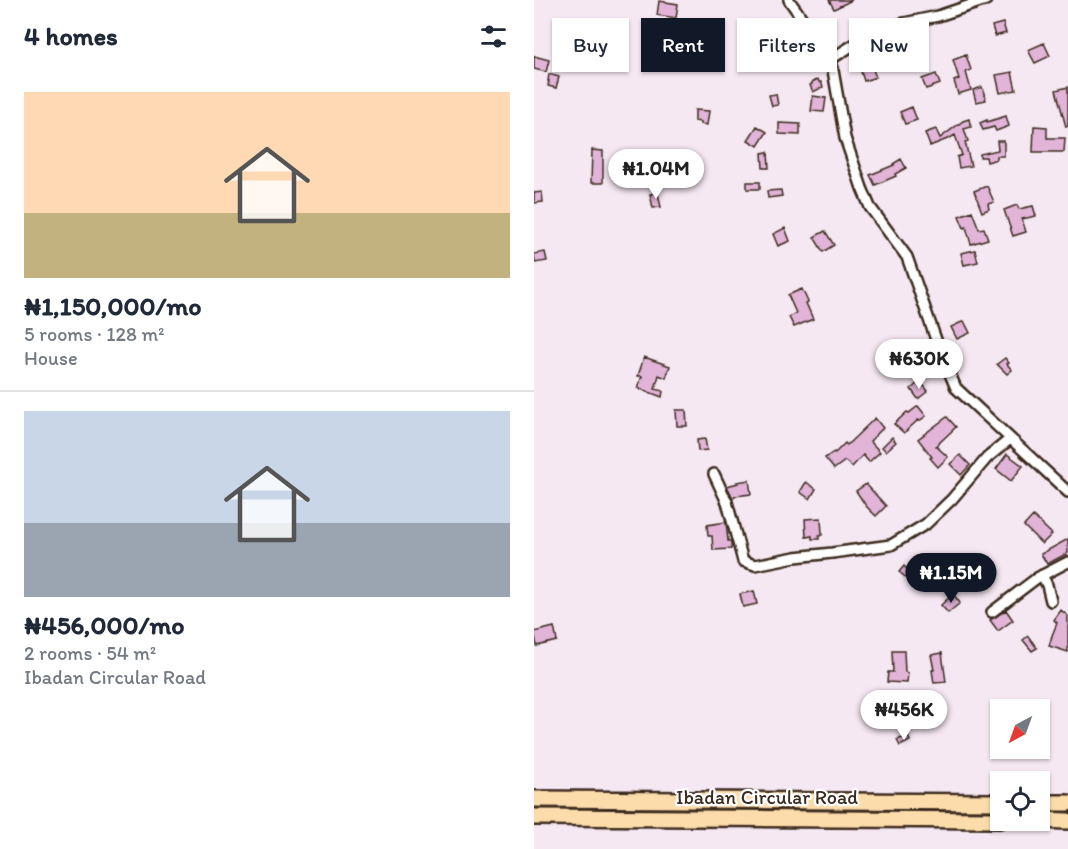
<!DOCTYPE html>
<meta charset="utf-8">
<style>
:root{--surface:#fff;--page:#f2f2f3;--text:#1f2937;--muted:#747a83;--line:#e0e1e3;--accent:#111827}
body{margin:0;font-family:Itim,sans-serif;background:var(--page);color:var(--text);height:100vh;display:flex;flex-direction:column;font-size:22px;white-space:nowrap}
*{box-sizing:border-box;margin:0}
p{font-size:20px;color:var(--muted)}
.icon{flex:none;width:33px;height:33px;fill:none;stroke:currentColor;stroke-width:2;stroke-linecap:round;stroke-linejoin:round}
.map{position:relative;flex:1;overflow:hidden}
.side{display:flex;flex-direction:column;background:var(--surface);width:534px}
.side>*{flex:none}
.top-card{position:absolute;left:18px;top:18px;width:426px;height:54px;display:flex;gap:12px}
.needle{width:39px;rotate:221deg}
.controls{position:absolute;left:456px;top:699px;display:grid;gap:12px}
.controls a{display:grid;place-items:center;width:60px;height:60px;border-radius:0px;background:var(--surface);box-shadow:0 2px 4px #0004;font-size:30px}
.price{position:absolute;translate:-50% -51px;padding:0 14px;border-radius:21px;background:#fff;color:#222;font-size:20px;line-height:39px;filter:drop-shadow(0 2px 3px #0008)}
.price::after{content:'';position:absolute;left:50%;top:36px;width:18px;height:14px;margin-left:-9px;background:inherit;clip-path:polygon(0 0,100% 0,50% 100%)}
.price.on{background:var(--accent);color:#fff}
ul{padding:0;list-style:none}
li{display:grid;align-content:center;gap:12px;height:318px;padding:0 24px}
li+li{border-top:2px solid var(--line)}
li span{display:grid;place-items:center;height:186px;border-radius:0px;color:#555}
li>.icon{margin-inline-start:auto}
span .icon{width:108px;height:108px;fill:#fffc;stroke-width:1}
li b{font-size:26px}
h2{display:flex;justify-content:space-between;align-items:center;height:72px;padding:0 24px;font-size:26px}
.chip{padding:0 21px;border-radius:0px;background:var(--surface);box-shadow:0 2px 4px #0004;font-size:21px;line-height:54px}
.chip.on{background:var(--accent);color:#fff}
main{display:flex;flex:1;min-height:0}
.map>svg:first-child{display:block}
.building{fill:#e1b4d8;stroke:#3b2a1e;stroke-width:1.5}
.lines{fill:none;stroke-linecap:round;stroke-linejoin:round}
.minor-casing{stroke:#3b2a1e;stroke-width:14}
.trunk-casing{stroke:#3b2a1e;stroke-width:20}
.minor{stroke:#fff;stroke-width:9}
.trunk{stroke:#fddcac;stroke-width:15}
.labels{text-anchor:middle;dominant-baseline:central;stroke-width:4.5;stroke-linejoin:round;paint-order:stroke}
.street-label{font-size:20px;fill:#3b2a1e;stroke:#fff}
</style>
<main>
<section class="side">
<h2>4 homes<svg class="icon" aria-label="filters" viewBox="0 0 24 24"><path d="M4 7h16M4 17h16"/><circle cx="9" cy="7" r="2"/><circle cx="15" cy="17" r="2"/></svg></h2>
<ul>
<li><span style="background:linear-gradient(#ffd9b3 65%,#c2b280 0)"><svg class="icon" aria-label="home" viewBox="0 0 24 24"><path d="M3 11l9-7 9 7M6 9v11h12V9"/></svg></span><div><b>₦1,150,000/mo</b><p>5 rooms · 128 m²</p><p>House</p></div></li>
<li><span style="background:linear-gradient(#c9d6e8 60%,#9aa5b1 0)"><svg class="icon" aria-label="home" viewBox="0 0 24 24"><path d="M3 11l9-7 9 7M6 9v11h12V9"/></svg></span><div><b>₦456,000/mo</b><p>2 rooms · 54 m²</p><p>Ibadan Circular Road</p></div></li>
</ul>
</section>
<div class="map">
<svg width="534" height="849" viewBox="0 0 534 849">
<rect width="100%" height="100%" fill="#f6e8f3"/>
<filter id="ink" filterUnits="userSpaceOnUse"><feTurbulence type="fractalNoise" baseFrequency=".0167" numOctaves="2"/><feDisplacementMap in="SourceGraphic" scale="12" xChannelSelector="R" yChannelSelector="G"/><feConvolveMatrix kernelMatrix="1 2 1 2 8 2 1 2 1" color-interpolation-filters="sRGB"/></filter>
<g filter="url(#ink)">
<path class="building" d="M 295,0 L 318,0 L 300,9 Z
M 125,1 L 144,4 L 142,18 L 123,15 Z
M 469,23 L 472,33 L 461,36 L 458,26 Z
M 510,43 L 516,56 L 501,63 L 494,50 Z
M 377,45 L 382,58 L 366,63 L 365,61 L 339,70 L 342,77 L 330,81 L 324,62 L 336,58 L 337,63 L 363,54 L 362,50 Z
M 130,48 L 143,55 L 139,61 L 127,54 Z
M 432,55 L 437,70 L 432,72 L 437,90 L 424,94 L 420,81 L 425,79 L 419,60 Z
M 0,56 L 15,60 L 12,72 L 0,69 Z
M 478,72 L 482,90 L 466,93 L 462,75 Z
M 15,74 L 25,77 L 22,88 L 14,86 L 15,81 L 14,81 Z
M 402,74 L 406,84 L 392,89 L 388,79 Z
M 284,79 L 285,82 L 287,82 L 289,87 L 279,92 L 276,85 L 278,84 L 278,82 Z
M 448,87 L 452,100 L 442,102 L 439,90 Z
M 534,87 L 534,126 L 532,127 L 522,90 Z
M 242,94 L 244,105 L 238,106 L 235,95 Z
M 279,96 L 292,98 L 290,112 L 277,111 Z
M 378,107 L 383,120 L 371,124 L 366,112 Z
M 161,110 L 175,111 L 173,125 L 167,124 L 167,122 L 161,121 Z
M 472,116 L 475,126 L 462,131 L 460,127 L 449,130 L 446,123 L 453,120 L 453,122 Z
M 435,119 L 437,127 L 430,129 L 434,141 L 431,142 L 437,166 L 425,168 L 423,157 L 428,155 L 421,135 L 416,138 L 396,146 L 391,133 L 402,129 L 406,138 L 429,121 Z
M 245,123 L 266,124 L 266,135 L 245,134 Z
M 223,126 L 233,132 L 224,146 L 214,140 Z
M 500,126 L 513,127 L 513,138 L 531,138 L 530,152 L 499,152 Z
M 463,141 L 470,141 L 470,156 L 463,156 L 463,159 L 453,162 L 452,157 L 446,157 L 446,154 L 464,150 Z
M 58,150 L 69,151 L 69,183 L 57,183 Z
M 234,152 L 235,168 L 229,168 L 228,153 Z
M 367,159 L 372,168 L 361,174 L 362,176 L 341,185 L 336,175 L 360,165 L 359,164 Z
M 120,162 L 121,175 L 115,176 L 116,178 L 107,179 L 106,163 Z
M 213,182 L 226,182 L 226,189 L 213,189 Z
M 453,186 L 460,202 L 454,204 L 455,209 L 448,212 L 440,191 Z
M 247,190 L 248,196 L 234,198 L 233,191 Z
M 8,192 L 9,202 L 0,203 L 0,193 Z
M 124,193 L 127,207 L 119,208 L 116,194 Z
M 483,205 L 485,209 L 499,206 L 502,216 L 488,219 L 492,232 L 479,236 L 470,210 Z
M 438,211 L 445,229 L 450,228 L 454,239 L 437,244 L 432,227 L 430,228 L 425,216 Z
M 251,228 L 256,241 L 244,246 L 239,234 Z
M 291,231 L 300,245 L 289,252 L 280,237 Z
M 441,250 L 444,262 L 430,265 L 427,253 Z
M 11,252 L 13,261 L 1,263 L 0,254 Z
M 268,289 L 274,302 L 272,303 L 279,319 L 260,327 L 255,317 L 262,313 L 254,295 Z
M 430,321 L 436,333 L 423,339 L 417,327 Z
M 110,357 L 136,366 L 132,378 L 125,375 L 121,389 L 129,391 L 128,397 L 104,388 L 108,376 L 104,376 Z
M 471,358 L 475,363 L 473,364 L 478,370 L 473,374 L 463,364 Z
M 386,381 L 394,391 L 384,399 L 377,389 Z
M 384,406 L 392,416 L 385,421 L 384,420 L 370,433 L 360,424 L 373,412 L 375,413 Z
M 142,410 L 152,410 L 153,426 L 143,426 Z
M 413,417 L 422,427 L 402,446 L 414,457 L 404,467 L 396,458 L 398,457 L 384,439 Z
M 341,418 L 349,428 L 336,441 L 346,452 L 335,462 L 329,455 L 318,467 L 311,461 L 300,469 L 291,458 L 300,452 L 301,453 L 311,443 L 313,445 Z
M 358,437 L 362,442 L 352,451 L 348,447 Z
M 171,439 L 173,450 L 164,451 L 163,440 Z
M 473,454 L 489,466 L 477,481 L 462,469 Z
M 426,455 L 436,465 L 427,475 L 416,464 Z
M 215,480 L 217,494 L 201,496 L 201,497 L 199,498 L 193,486 L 204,483 L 203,482 Z
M 272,482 L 282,489 L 276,499 L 266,492 Z
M 332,484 L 352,506 L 342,516 L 332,506 L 322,491 Z
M 499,516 L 518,534 L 508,544 L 490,526 Z
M 287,518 L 288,535 L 285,536 L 285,539 L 278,539 L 278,536 L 272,537 L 271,519 Z
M 192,522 L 194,541 L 197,541 L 197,549 L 179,550 L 178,536 L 174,536 L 173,525 Z
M 534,539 L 534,553 L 513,564 L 507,554 Z
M 382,556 L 394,564 L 390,569 L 387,567 L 375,580 L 365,572 L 370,566 L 373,569 Z
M 438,557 L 446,565 L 436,575 L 428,566 Z
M 220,591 L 223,604 L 209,607 L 206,594 Z
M 419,594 L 426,603 L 414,613 L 407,605 Z
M 472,610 L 479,620 L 464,631 L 456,620 Z
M 527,610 L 534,616 L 534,652 L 515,646 L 518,636 L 517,638 L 523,623 L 520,620 Z
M 20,627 L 23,641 L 3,646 L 0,632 Z
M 494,636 L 503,648 L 498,651 L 489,640 Z
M 358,651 L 370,651 L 371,672 L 374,673 L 373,683 L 353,682 L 354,672 L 359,672 Z
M 408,653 L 412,682 L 400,683 L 398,670 L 400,670 L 397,655 Z
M 374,736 L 376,741 L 366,746 L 363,740 Z"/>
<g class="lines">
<defs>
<path id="minor" d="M 255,0 L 297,59 L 311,138 L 328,188 L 336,207 L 373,257 L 406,351 L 422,388 L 534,492
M 297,59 L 340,32 L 370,23 L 404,16 L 452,0
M 180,474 L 193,502 L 209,561 L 221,565 L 261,557 L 298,553 L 357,545 L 392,524 L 418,499 L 453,458 L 476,439
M 508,575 L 513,585 L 517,601
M 458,612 L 503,578 L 534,562"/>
<path id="trunk" d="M 0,799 L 466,802
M 506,803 L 534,803
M 0,817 L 466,820
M 502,820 L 534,821"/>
</defs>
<use href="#minor" class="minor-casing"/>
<use href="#trunk" class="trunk-casing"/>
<use href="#minor" class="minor"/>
<use href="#trunk" class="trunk"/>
</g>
</g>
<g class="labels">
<g class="street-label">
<text x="233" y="797">Ibadan Circular Road</text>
</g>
</g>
</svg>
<div class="controls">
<a><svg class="needle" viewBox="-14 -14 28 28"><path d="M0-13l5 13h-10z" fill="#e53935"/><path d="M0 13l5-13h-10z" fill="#747a83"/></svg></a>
<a><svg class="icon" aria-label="locate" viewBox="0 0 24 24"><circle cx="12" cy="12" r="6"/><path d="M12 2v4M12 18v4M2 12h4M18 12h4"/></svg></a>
</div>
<b class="price" style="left:122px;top:200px">₦1.04M</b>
<b class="price" style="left:385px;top:390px">₦630K</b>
<b class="price on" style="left:417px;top:604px">₦1.15M</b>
<b class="price" style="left:370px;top:741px">₦456K</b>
<div class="top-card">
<a class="chip">Buy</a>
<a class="chip on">Rent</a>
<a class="chip">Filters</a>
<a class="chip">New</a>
</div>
</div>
</main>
